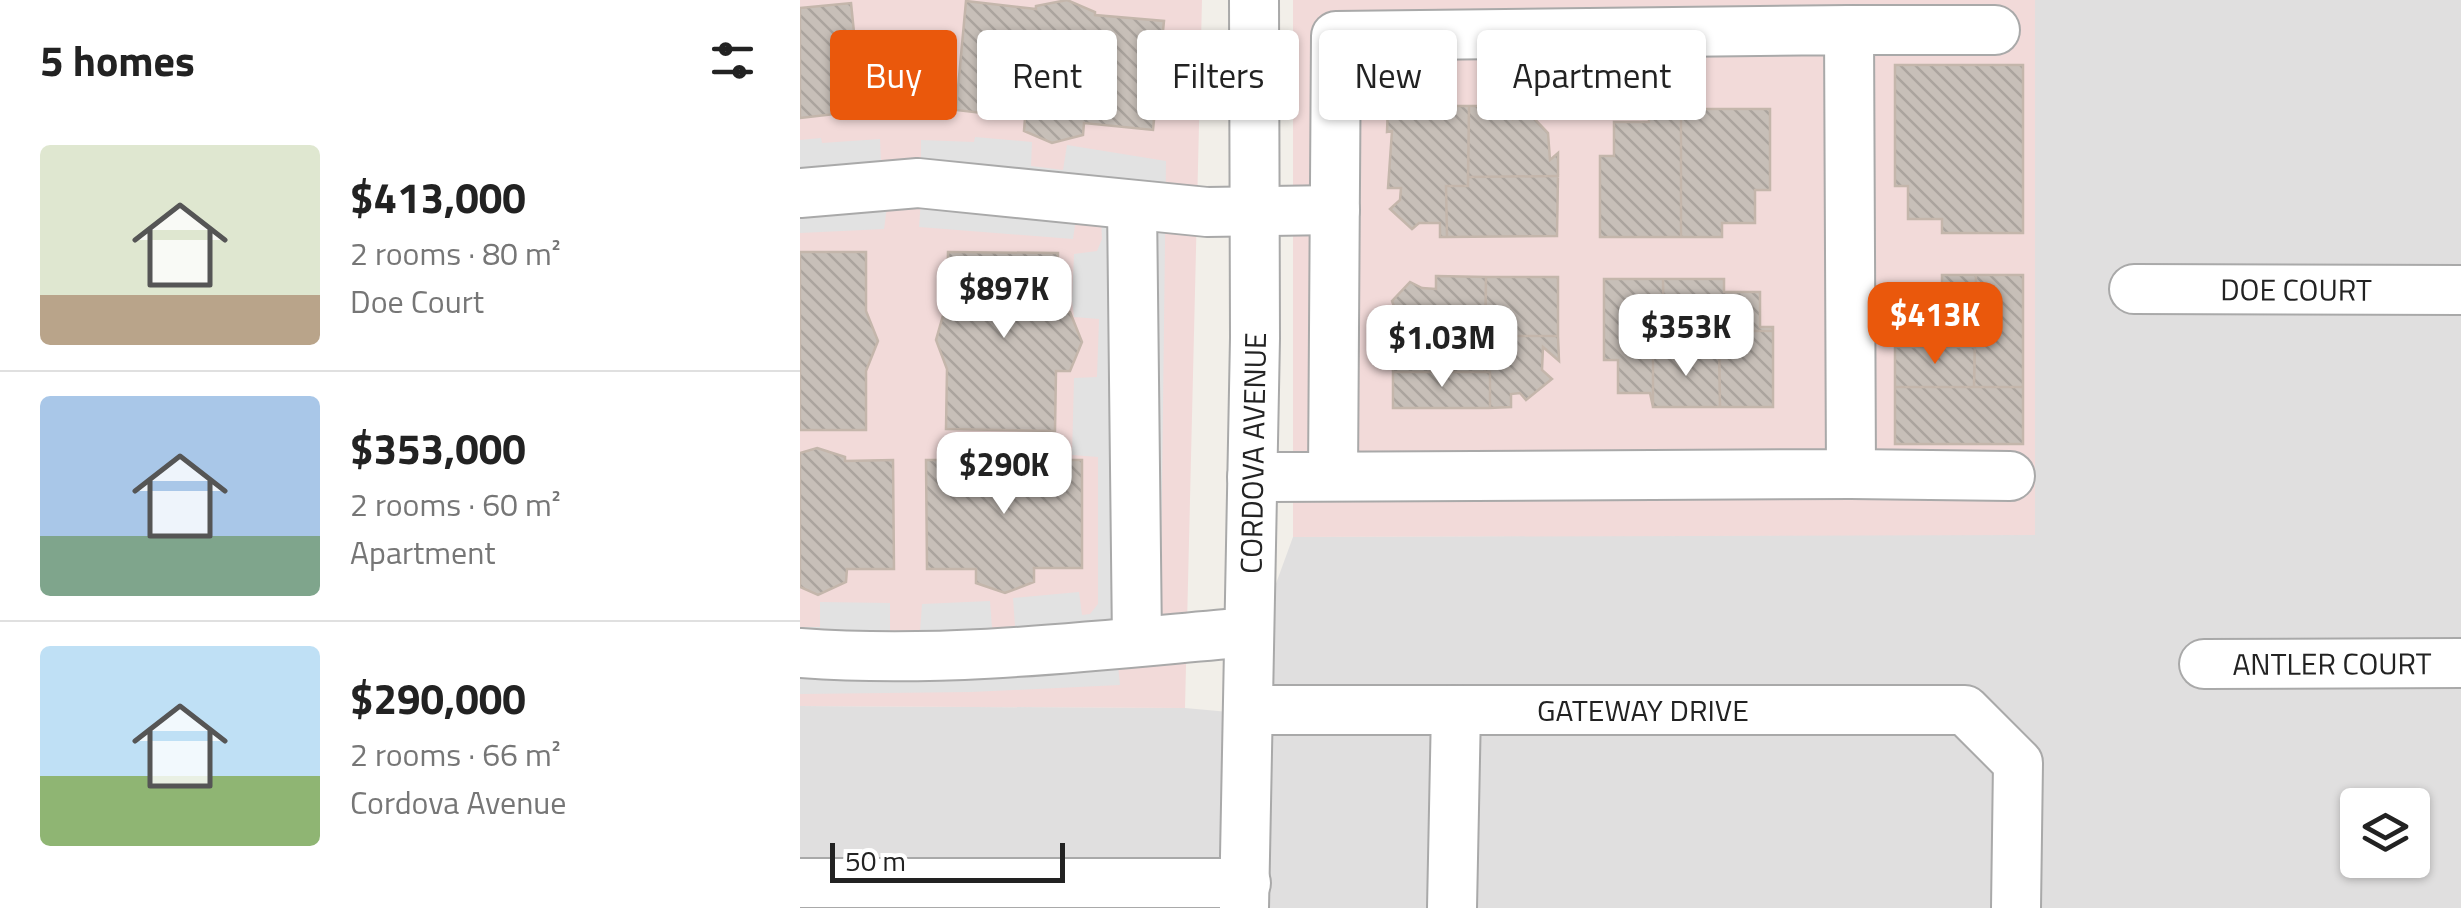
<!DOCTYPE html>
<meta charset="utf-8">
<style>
:root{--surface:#fff;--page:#f2f2f2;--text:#222;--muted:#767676;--line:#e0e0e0;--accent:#ea580c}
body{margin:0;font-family:"Titillium Web",sans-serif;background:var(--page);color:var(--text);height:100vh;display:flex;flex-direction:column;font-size:38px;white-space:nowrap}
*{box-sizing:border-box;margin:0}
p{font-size:32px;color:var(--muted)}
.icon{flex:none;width:55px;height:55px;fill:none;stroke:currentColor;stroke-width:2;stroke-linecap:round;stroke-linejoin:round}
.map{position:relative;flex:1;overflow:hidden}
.details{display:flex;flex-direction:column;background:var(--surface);width:800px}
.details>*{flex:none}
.top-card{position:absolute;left:30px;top:30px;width:950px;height:90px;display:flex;gap:20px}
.controls{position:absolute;left:1540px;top:788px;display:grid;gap:20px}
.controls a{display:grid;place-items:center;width:90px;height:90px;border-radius:10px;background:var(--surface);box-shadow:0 2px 8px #0004;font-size:50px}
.scale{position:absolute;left:30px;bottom:25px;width:235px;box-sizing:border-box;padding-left:10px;border:5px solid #222;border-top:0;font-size:28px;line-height:35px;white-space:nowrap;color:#222;-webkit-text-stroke:8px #fff;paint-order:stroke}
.price{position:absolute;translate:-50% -85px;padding:0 22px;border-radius:20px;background:#fff;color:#222;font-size:32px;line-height:65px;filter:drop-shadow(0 2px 5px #0008)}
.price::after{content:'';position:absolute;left:50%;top:60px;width:30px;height:22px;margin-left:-15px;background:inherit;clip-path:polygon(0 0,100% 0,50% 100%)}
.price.active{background:var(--accent);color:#fff}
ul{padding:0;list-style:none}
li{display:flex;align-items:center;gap:30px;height:250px;padding:0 40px}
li+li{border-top:2px solid var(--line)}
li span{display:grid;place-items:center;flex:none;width:280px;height:200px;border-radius:10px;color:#555}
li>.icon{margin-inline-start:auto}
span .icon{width:120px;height:120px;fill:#fffc;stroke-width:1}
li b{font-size:42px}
h2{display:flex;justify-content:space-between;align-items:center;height:120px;padding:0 40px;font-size:42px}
.pill{padding:0 35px;border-radius:10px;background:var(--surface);box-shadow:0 2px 8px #0004;font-size:35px;line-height:90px}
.pill.active{background:var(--accent);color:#fff}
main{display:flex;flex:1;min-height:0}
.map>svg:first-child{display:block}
.residential{fill:#e0dfdf;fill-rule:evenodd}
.commercial{fill:#f2dad9}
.parking{fill:#e2e2e2}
.building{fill:url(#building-back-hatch);stroke:#c4b6ab;stroke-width:2.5}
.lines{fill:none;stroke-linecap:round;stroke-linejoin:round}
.minor-casing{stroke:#a9a9a9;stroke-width:52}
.minor{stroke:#fff;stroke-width:48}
.labels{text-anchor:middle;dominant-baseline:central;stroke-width:8;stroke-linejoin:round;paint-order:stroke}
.street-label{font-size:30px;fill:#222;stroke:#fff}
</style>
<main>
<section class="details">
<h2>5 homes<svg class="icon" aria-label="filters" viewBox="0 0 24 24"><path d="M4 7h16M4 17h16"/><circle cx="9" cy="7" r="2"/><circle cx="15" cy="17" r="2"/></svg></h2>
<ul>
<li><span style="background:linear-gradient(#dfe7d0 75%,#b9a48a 0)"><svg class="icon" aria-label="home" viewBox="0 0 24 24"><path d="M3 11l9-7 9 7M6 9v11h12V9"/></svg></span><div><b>$413,000</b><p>2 rooms · 80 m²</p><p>Doe Court</p></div></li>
<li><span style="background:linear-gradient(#a9c7e8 70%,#7fa58c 0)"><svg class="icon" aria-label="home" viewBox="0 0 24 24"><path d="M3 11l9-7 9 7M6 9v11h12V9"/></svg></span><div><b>$353,000</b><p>2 rooms · 60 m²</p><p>Apartment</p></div></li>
<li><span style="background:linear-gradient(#bfe0f5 65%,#8fb573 0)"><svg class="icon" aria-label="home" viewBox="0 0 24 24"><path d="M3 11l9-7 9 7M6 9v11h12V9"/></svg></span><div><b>$290,000</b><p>2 rooms · 66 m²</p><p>Cordova Avenue</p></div></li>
</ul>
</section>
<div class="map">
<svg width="1661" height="908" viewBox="0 0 1661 908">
<defs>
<pattern id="building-back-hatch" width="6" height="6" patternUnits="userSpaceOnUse" patternTransform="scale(2.5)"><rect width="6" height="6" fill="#c7bfb8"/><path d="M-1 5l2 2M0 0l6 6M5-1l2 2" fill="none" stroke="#aba49e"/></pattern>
</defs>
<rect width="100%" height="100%" fill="#f2efe9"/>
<path class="residential" d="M 1235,0 L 1661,0 L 1661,908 L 0,908 L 0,706 L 385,708 L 429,712 L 493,537 L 1235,534 ZM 1558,805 L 1612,805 L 1612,860 L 1558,860 Z"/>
<path class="commercial" d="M 0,0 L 402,0 L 385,708 L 0,706 Z
M 493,0 L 1235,0 L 1235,535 L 493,537 Z"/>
<path class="parking" d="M 175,137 L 232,142 L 231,166 L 263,170 L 267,145 L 366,161 L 361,569 L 349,650 L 317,656 L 320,685 L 171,692 L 0,694 L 0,627 L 20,627 L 20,602 L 90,603 L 90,632 L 120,632 L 122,604 L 190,601 L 192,628 L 215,626 L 213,598 L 279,592 L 282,615 L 290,614 L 298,604 L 298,457 L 272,455 L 274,378 L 297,377 L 299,319 L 274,317 L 272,300 L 274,254 L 297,251 L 302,239 L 301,221 L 277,212 L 273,239 L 119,227 L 121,200 L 88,200 L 84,229 L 0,233 L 0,140 L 21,138 L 22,143 L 80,139 L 81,162 L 121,161 L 121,140 L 174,142 Z"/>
<path class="building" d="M 267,0 L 295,12 L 295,15 L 364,21 L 353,130 L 284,123 L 283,135 L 252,143 L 224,131 L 225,118 L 156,110 L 166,1 L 236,9 L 236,6 Z
M 51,3 L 62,111 L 0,118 L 0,8 Z
M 1095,65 L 1223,65 L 1223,233 L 1142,233 L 1142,219 L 1108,219 L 1108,186 L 1095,186 Z
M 588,106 L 669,106 L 668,186 L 646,186 L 647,237 L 640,237 L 640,223 L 619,223 L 612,229 L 590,209 L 600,200 L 601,188 L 588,188 L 592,131 L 587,132 Z
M 669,106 L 712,106 L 713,119 L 720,118 L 727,111 L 748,133 L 750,160 L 758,153 L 758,176 L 668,177 Z
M 849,109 L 881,109 L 881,237 L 800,237 L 800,156 L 814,156 L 814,122 L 849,122 Z
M 881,109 L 970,109 L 970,190 L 955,190 L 955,223 L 922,223 L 922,237 L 881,237 Z
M 758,176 L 757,236 L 647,237 L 646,186 L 668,186 L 668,177 Z
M 0,252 L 66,252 L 66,311 L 78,341 L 66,371 L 66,430 L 0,430 Z
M 148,252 L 258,253 L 257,312 L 270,312 L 282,342 L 270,371 L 256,371 L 255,431 L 146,429 L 147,369 L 136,340 L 144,312 L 147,312 Z
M 1142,275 L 1176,275 L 1175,347 L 1095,347 L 1095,324 L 1109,324 L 1109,288 L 1142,289 Z
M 1176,275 L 1223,275 L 1223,387 L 1174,387 Z
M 636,276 L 686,277 L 685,372 L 593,372 L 592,349 L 587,349 L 588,324 L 601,324 L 592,301 L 610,282 L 622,288 L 636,289 Z
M 686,277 L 758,277 L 758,336 L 685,336 Z
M 804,279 L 863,279 L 864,351 L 853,351 L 853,407 L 850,393 L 818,393 L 818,360 L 804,360 Z
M 863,279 L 924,279 L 924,292 L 960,292 L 960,327 L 973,327 L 973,331 L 919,331 L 919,351 L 864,351 Z
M 919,331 L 973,331 L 973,407 L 920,407 Z
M 685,336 L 758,336 L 759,361 L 743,347 L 742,370 L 752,379 L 726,400 L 720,393 L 711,394 L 711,407 L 690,408 L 690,372 L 685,372 Z
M 1095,347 L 1175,347 L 1174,387 L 1095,387 Z
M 853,351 L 919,351 L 920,407 L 853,407 Z
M 593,372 L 690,372 L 690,408 L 593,408 Z
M 1095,387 L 1223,387 L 1223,444 L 1095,444 Z
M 204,447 L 232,457 L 232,460 L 282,460 L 282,568 L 234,568 L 234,582 L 205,593 L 176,583 L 176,569 L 127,569 L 126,460 L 175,460 L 175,457 Z
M 17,448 L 45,457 L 45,461 L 93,460 L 94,569 L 47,569 L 46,582 L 18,595 L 0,587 L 0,453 Z"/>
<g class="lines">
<defs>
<g id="minor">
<path d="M 1049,30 L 1195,30"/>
<path d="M 0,193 L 118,183 L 407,212 L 535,210"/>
<path d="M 332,205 L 337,642"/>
<path id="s1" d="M 1334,289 L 1661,290"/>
<path d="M 1051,474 L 1210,476"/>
<path d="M 452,477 L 1051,474 L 1049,30 L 536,36 L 533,476"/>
<path d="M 0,653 C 150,664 300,645 449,632"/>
<path id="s2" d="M 1404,664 L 1661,663"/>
<path id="s3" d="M 448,710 L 1165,710 L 1218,763 L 1216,908"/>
<path d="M 0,883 L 446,883"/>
<path id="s4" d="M 444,908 L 455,338 L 454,0"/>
<path d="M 652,908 L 656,710"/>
</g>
</defs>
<use href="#minor" class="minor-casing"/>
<use href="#minor" class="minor"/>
</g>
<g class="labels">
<g class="street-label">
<text stroke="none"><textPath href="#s1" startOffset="162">DOE COURT</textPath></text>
<text stroke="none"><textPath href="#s4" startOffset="455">CORDOVA AVENUE</textPath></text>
<text stroke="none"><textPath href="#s2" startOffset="128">ANTLER COURT</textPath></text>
<text stroke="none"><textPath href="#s3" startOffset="395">GATEWAY DRIVE</textPath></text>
</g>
</g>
</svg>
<div class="controls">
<a><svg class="icon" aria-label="layers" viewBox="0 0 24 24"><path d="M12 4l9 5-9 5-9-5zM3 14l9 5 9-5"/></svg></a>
</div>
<div class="scale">50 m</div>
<b class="price" style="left:204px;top:341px">$897K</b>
<b class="price active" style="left:1135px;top:367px">$413K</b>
<b class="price" style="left:886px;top:379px">$353K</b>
<b class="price" style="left:642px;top:390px">$1.03M</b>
<b class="price" style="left:204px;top:517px">$290K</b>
<div class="top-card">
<a class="pill active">Buy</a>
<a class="pill">Rent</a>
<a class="pill">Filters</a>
<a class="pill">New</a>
<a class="pill">Apartment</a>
</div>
</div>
</main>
